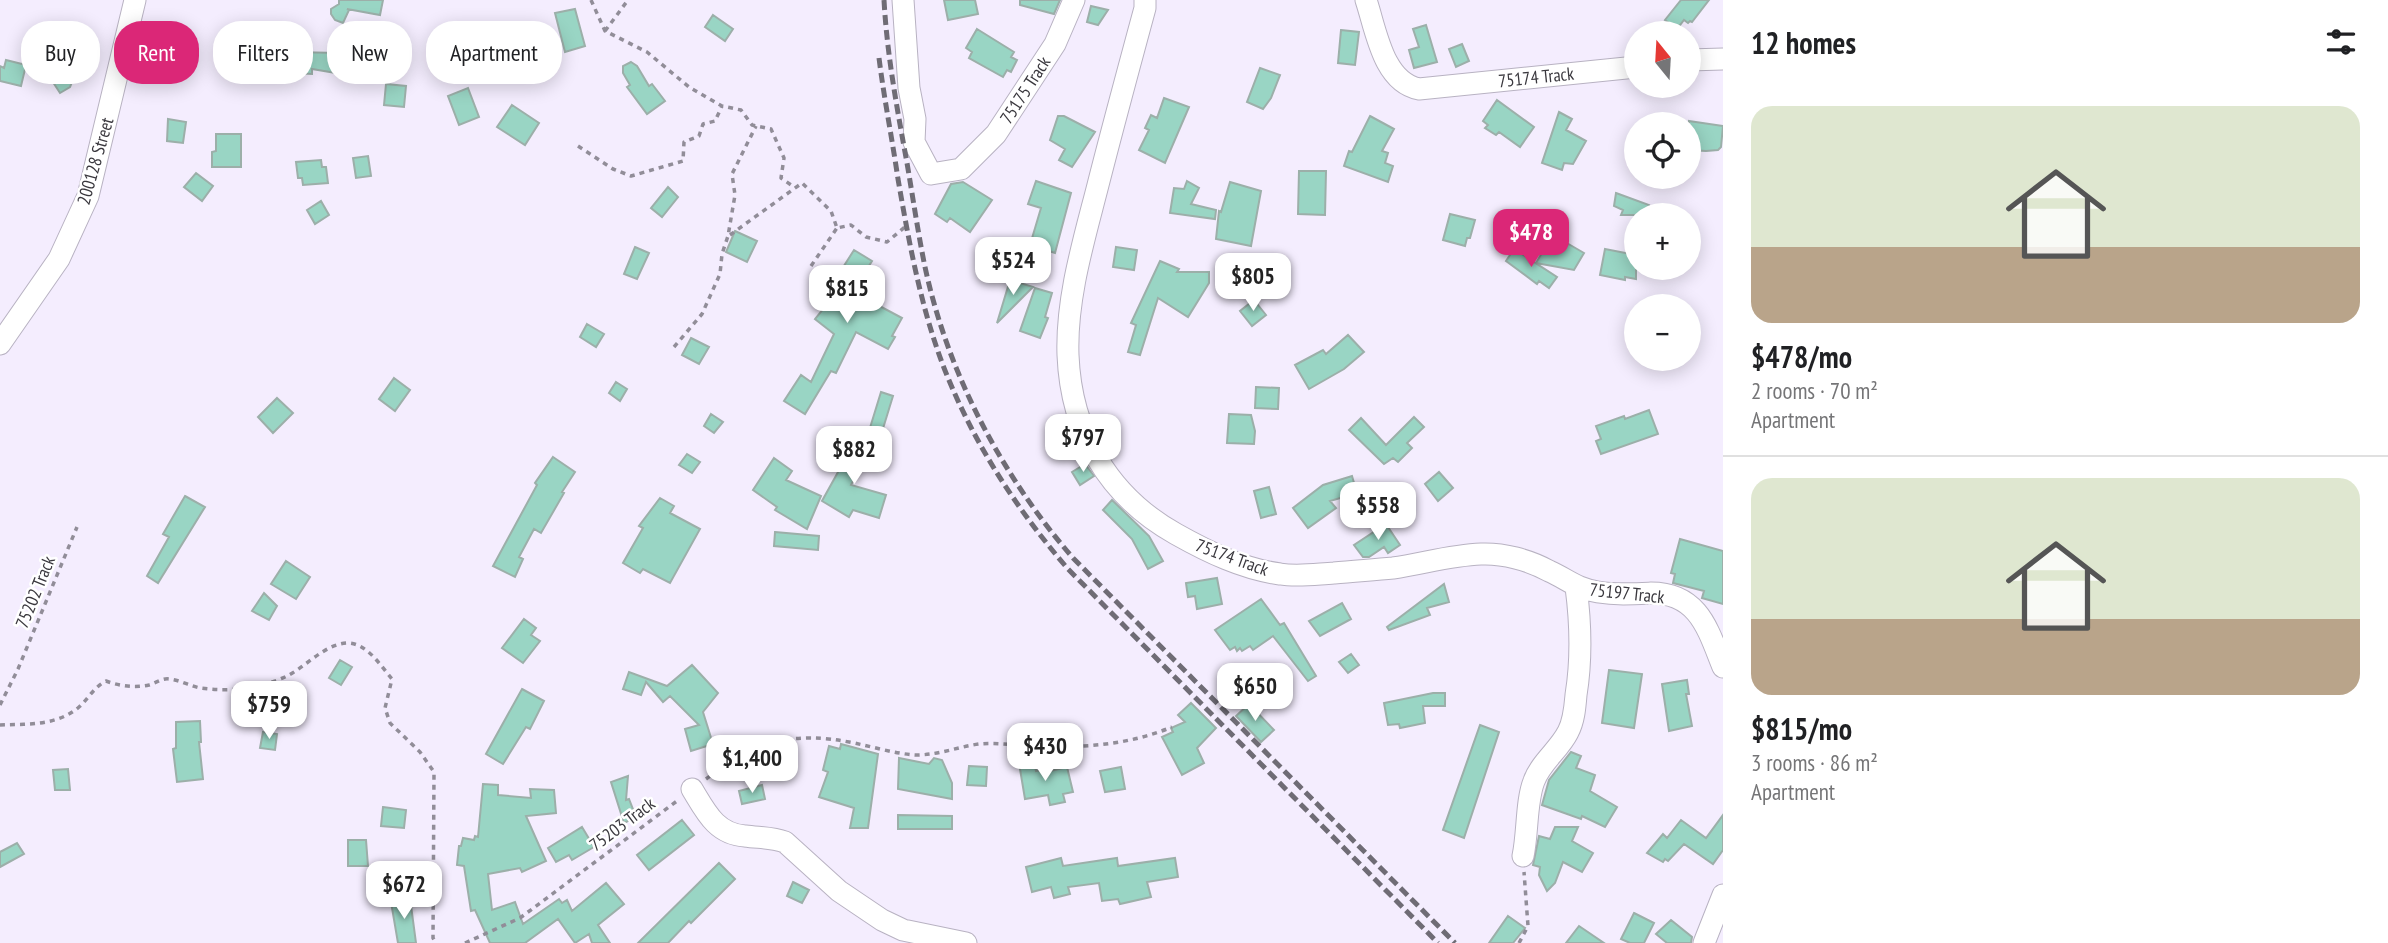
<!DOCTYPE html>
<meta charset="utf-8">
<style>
:root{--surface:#fff;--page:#f6f6f6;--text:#202124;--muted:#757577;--line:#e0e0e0;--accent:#db2777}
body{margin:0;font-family:"PT Sans Narrow",sans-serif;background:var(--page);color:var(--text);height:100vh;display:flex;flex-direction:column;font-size:26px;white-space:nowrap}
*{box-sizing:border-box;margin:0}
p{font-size:23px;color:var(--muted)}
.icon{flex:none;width:38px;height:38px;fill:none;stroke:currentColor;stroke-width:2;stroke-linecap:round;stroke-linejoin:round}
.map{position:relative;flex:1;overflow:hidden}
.panel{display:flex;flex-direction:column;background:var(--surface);width:665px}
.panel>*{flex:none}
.hud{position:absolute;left:21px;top:21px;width:665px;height:63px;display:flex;gap:14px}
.needle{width:46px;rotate:342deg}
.tools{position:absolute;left:1624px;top:21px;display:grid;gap:14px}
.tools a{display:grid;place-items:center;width:77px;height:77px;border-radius:50%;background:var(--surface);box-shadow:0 4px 18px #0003;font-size:35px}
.price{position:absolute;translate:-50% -60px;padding:0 16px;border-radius:14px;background:#fff;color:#222;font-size:23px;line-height:46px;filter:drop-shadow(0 2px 4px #0008)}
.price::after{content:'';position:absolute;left:50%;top:42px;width:21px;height:16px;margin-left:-10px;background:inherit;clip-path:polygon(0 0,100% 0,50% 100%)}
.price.on{background:var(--accent);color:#fff}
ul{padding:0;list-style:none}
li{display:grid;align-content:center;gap:14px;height:371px;padding:0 28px}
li+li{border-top:2px solid var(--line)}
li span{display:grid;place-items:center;height:217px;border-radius:21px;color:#555}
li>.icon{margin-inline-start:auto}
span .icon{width:126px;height:126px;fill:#fffc;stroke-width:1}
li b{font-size:30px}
h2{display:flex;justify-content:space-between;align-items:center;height:84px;padding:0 28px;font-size:30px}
.pill{padding:0 24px;border-radius:28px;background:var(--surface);box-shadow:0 4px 18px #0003;font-size:24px;line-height:63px}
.pill.on{background:var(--accent);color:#fff}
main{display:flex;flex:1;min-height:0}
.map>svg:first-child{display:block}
.building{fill:#99d5c4;stroke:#9cafa9;stroke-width:2}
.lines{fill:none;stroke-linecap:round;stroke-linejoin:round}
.minor-casing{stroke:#b8b2c2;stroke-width:23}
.path{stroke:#918d98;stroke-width:3.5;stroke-dasharray:5 5;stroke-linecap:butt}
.minor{stroke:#fff;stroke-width:21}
.rail{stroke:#6f6c75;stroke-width:5;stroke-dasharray:10 5;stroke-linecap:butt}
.labels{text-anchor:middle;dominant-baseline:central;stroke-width:5;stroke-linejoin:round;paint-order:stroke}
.street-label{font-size:18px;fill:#3a383e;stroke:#fff}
</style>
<main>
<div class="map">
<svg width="1723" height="943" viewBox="0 0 1723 943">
<rect width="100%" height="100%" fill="#f4edfe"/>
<path class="building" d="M 339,0 L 383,0 L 380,15 L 347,9 L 349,10 L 343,23 L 335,20 L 331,14 L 331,9 L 339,4 Z
M 944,0 L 975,0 L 978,14 L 948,20 Z
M 1020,0 L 1060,0 L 1054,14 L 1020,5 Z
M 1681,0 L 1709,0 L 1692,22 L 1690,21 L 1688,23 L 1684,20 L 1677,29 L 1665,20 Z
M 1091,6 L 1108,10 L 1098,25 L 1087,22 Z
M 575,9 L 585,46 L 565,52 L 555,13 Z
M 713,15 L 733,29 L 725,41 L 705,27 Z
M 1426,25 L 1437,62 L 1414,68 L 1409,50 L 1419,47 L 1413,29 Z
M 977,29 L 1014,52 L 1011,57 L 1017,60 L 1011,72 L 1007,70 L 1003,77 L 969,58 L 972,52 L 966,48 Z
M 1341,30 L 1359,32 L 1355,65 L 1338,63 Z
M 345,32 L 354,39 L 353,46 L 338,53 L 345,53 L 342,74 L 312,69 L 312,74 L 293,73 L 294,52 L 338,53 L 340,39 Z
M 1462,44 L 1469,61 L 1456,67 L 1449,49 Z
M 6,60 L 26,65 L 21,86 L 0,81 L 0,66 L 4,68 Z
M 631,62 L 637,66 L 649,86 L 652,84 L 665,101 L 647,114 L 627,87 L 630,85 L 623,73 L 623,66 Z
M 59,67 L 70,70 L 74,77 L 70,87 L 60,93 L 51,79 L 53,72 Z
M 1260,68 L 1280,75 L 1271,98 L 1263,109 L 1247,102 Z
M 386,84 L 406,86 L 404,107 L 384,105 Z
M 468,88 L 479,117 L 459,125 L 448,96 Z
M 1164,98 L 1189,107 L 1165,163 L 1139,150 L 1149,130 L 1145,128 L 1151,115 L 1157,118 Z
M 1497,100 L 1534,127 L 1520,147 L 1499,132 L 1496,135 L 1485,128 L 1488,125 L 1483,121 Z
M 512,105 L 539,123 L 525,145 L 497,127 Z
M 1559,112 L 1572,119 L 1566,130 L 1586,141 L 1573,164 L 1564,163 L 1562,170 L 1542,163 Z
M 1058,116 L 1064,116 L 1095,132 L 1072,167 L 1059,160 L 1065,149 L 1050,140 Z
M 1370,116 L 1394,129 L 1382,151 L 1388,153 L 1385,163 L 1393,166 L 1388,182 L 1344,166 L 1349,151 L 1352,152 Z
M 168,119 L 186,122 L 183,143 L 167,141 Z
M 1689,121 L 1723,126 L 1721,147 L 1718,150 L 1706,151 L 1689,150 Z
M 216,134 L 241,134 L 241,167 L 212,167 L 212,152 L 216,151 Z
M 368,156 L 371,176 L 356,178 L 353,158 Z
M 321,160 L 322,167 L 326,167 L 328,183 L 303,185 L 302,178 L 298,178 L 296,162 Z
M 1299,171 L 1326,171 L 1325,215 L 1298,214 Z
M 196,173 L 213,186 L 202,201 L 184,187 Z
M 1036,181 L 1071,193 L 1055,253 L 1030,245 L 1041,208 L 1028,204 Z
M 1187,181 L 1199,188 L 1191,204 L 1216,210 L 1215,219 L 1170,213 L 1174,188 L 1184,189 Z
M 963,182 L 992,200 L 970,232 L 950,218 L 947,222 L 935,214 L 951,184 Z
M 1230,182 L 1261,191 L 1251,246 L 1216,239 L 1219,211 L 1221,212 Z
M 668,187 L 678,197 L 662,217 L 651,208 Z
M 1616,193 L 1649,205 L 1645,215 L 1621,215 L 1623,210 L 1614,206 Z
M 321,201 L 329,215 L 315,224 L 307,210 Z
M 1450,214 L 1475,220 L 1470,238 L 1467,238 L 1465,246 L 1443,240 Z
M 735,231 L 757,241 L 747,262 L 726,252 Z
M 1553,235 L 1584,253 L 1574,270 L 1536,263 Z
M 635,247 L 649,253 L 637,279 L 624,274 Z
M 1116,247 L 1137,250 L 1134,270 L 1113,267 Z
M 1514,249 L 1557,277 L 1549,288 L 1539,281 L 1537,284 L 1506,261 Z
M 1605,249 L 1636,255 L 1636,279 L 1625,277 L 1625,280 L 1600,275 Z
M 854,250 L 872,261 L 867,269 L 874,274 L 871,278 L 881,284 L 872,302 L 902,318 L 892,336 L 895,337 L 888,349 L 856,332 L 836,373 L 831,371 L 805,414 L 784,401 L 801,375 L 811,382 L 834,334 L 815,319 L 837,292 L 830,288 Z
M 1160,261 L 1179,269 L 1177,272 L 1209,272 L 1209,283 L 1188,317 L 1158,298 L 1140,355 L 1128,352 L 1136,325 L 1131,323 Z
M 1010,280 L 1033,287 L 997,323 Z
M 1035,288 L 1052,293 L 1045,317 L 1048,318 L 1040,338 L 1020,331 Z
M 1254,300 L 1266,315 L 1252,326 L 1240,311 Z
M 587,324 L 604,334 L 596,347 L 580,337 Z
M 1348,335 L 1364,352 L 1344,369 L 1309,389 L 1295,365 L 1323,350 L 1326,354 Z
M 691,338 L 709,347 L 699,364 L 682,355 Z
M 394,378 L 410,390 L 395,411 L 379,399 Z
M 616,382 L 627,389 L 620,401 L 609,393 Z
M 1256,387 L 1279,388 L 1278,409 L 1255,408 Z
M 881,392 L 893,396 L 881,435 L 869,431 Z
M 277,398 L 293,413 L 273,433 L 258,417 Z
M 1649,410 L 1658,434 L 1601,454 L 1596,441 L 1601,439 L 1596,426 L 1624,416 L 1625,419 Z
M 711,414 L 723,422 L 714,433 L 704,426 Z
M 1229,414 L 1251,415 L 1255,431 L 1254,444 L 1227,443 Z
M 1414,417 L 1424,427 L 1407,443 L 1412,448 L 1398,462 L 1393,458 L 1384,464 L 1349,430 L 1361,418 L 1386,445 Z
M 857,438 L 872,447 L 851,485 L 886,495 L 879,518 L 853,510 L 849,517 L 822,501 Z
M 687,454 L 700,462 L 692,473 L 679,465 Z
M 553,457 L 575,472 L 562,492 L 564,493 L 541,533 L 534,529 L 519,557 L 523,559 L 515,577 L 493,566 L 537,485 L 535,483 Z
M 774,458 L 792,471 L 786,480 L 821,496 L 807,529 L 775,510 L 777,507 L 753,490 Z
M 1085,464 L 1094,476 L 1080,485 L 1072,472 Z
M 1439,472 L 1453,488 L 1438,501 L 1425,484 Z
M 1352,476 L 1357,493 L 1330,501 L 1336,508 L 1308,528 L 1293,508 L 1323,485 Z
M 1269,487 L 1276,514 L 1261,518 L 1254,491 Z
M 185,496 L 205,507 L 158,583 L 147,576 L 169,537 L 163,534 Z
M 660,498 L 674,506 L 670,513 L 700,529 L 670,583 L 643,569 L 640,573 L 623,563 L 643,528 L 639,526 Z
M 1112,500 L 1149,536 L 1163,561 L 1148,569 L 1132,539 L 1103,510 Z
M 1386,524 L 1400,545 L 1388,553 L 1384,547 L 1369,557 L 1363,557 L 1354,545 Z
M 775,532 L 819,536 L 818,550 L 774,546 Z
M 1680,539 L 1723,551 L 1723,604 L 1702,598 L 1704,591 L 1673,583 L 1675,574 L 1671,573 Z
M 286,561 L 310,577 L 296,599 L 271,584 Z
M 1217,578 L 1222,604 L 1197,609 L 1195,596 L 1188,597 L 1186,583 Z
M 1444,584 L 1449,602 L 1427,608 L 1430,615 L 1389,630 L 1387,627 Z
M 264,593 L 277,606 L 269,620 L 252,611 Z
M 1261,599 L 1280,625 L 1284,623 L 1316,676 L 1308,681 L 1273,636 L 1253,650 L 1250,646 L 1242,651 L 1240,648 L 1237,651 L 1235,647 L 1230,650 L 1215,630 Z
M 1342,603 L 1351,619 L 1320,636 L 1309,621 Z
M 524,619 L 536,628 L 531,635 L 540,641 L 523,663 L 502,648 Z
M 1351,654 L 1359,665 L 1348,673 L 1339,662 Z
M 340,660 L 352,667 L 341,685 L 329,678 Z
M 692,665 L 718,693 L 703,712 L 713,744 L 691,751 L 685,729 L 699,725 L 670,696 L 663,702 L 646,682 L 641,695 L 623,689 L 629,672 L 667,686 Z
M 1609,670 L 1642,674 L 1634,728 L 1602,723 Z
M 1687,680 L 1689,694 L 1686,694 L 1692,726 L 1669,731 L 1662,684 Z
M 522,689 L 544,701 L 530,729 L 526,727 L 503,764 L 486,754 Z
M 1433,693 L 1445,693 L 1445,706 L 1423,706 L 1425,723 L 1400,728 L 1399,724 L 1388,725 L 1384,703 Z
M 1191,703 L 1216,728 L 1197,748 L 1204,763 L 1182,775 L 1162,737 L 1173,732 L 1171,728 L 1185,722 L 1178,715 Z
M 1249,704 L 1274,730 L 1261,742 L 1236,716 Z
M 200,721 L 201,742 L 199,742 L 203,779 L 177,782 L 173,749 L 176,748 L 176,722 Z
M 1480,725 L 1499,732 L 1464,838 L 1443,830 Z
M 263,732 L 277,734 L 275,750 L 260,748 Z
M 841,744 L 878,754 L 868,828 L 850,828 L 854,808 L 819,797 L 828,772 L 823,770 L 829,746 L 840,749 Z
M 1571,752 L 1581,756 L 1576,768 L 1595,775 L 1590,791 L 1617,807 L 1605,827 L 1582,816 L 1581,819 L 1542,805 L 1549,780 Z
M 899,758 L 929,764 L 934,758 L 942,760 L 952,783 L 952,799 L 898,789 Z
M 1034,760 L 1036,771 L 1041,770 L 1042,773 L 1067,767 L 1073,792 L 1063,794 L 1065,802 L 1050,805 L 1048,795 L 1025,799 L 1019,763 Z
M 969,766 L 987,767 L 986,786 L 967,785 Z
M 1121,767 L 1125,789 L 1105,792 L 1100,771 Z
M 68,769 L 70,790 L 55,790 L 53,770 Z
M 628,776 L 626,800 L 629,799 L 636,817 L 624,823 L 611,782 Z
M 483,784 L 498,785 L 498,795 L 531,798 L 530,789 L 554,790 L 556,813 L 526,816 L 546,861 L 522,872 L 520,868 L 488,874 L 492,910 L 515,902 L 523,924 L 559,899 L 562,903 L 567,900 L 572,911 L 606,883 L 624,904 L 598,925 L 610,943 L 592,943 L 589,934 L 575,943 L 558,919 L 525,943 L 490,943 L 475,910 L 471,911 L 464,866 L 457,865 L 459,846 L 461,846 L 463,838 L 474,840 L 475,836 L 478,837 Z
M 762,785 L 765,799 L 742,804 L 739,791 Z
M 383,807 L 406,810 L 404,828 L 381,826 Z
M 898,815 L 952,816 L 952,829 L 898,829 Z
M 1723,815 L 1723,850 L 1713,864 L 1684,844 L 1668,861 L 1665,859 L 1663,862 L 1647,853 L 1663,834 L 1667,838 L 1681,820 L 1706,838 Z
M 682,820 L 694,835 L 649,870 L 637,855 Z
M 582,827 L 594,847 L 572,860 L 569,855 L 556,862 L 548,848 Z
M 1555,827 L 1578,827 L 1572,841 L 1593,853 L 1582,872 L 1563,862 L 1555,883 L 1547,891 L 1539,875 L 1540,867 L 1533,865 L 1539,836 L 1550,839 Z
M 348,840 L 366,840 L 368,866 L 348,866 Z
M 17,843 L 24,854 L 0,867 L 0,852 Z
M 1061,858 L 1063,866 L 1117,858 L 1118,866 L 1175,858 L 1178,877 L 1147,882 L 1151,897 L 1120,904 L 1118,899 L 1102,901 L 1099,883 L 1068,887 L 1070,894 L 1054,898 L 1051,887 L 1032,892 L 1026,867 Z
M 719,863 L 735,879 L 691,923 L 689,921 L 668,943 L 638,943 Z
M 793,882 L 809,890 L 802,903 L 787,896 Z
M 410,898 L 416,943 L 398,943 L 391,902 Z
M 1634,913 L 1654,923 L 1644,943 L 1630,943 L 1621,939 Z
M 1508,916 L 1525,928 L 1513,943 L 1489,943 Z
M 1671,920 L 1692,937 L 1691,943 L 1667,943 L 1656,934 Z
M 1579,926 L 1604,943 L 1566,943 Z"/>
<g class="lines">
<defs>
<path id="minor" d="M 903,0 L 909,88 L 915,119 L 914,142 L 931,174 L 961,169 L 996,134 L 1055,44 L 1074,0
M 1145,0 L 1145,8 C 1129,67 1113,126 1098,185 C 1084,240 1066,298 1068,355 C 1071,432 1108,496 1176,534 C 1208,552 1243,569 1280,574 C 1298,577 1316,574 1334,573 C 1353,571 1373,570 1393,568 C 1422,564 1451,555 1481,554 C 1503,553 1529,560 1549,571 C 1569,580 1575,588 1598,592 C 1616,595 1632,594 1651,593 C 1699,593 1708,630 1723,667
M 1366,0 C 1376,30 1383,82 1419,89 L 1636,67
M 1689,60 L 1723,59
M 0,344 L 59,259 L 88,196 L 135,0
M 692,789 C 706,812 716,834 745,836 C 759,838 771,837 785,842 L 839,891 L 882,920 L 903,930 L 966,943
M 1523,856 C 1528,833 1526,801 1534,781 C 1541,762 1559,750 1568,732 C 1574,721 1575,707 1576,695 C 1582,658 1581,625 1576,587
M 1704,943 L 1723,895"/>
</defs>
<use href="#minor" class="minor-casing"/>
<path class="path" d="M 591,0 L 605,31 L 647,52 L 689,87 L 722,106 L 741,110 L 752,125 L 771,129 L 784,158 L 781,178 L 794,187
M 605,31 L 628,0
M 578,146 L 613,169 L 631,176 L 683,161 L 684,142 L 699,136 L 703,124 L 715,121 L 722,106
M 730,235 L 802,183 L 831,211 L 837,228 L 851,225 L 866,237 L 887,242 L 906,226
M 811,266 L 837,228
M 674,347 L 702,314 L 720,274 L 722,254 L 728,236 L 735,195 L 732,174 L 756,126
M 0,705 L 18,669 L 77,527
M 0,725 C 27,724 57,726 79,707 C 89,698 94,687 106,681 C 119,686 135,688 149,685 C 156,683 162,678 169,679 C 180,680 190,686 200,688 C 229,692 258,689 285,677 C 305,668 324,644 347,643 C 367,643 380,665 392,679 L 385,708 L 390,723 L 420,752 L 434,772 L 433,938 L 436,943
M 706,779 C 756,742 792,730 854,743 C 874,747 896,754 916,755 C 939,755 957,747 979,744 C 998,742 1018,746 1037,746 C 1085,748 1128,745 1172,727
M 465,943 L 520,918 L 677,801
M 1519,943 L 1528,926 L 1524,872"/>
<use href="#minor" class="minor"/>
<path class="rail" d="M 884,0 C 887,55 897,108 907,163 C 913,198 918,233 925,267 C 948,374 1002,476 1073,558 L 1455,943
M 879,58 C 884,98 892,138 898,179 C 910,248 923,320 951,385 C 980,453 1020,513 1068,569 L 1438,943"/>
</g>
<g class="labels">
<g class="street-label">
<text transform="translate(1536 77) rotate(-6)">75174 Track</text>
<text transform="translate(1025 90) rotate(-57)">75175 Track</text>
<text transform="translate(95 161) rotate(-74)">200128 Street</text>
<text transform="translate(1232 557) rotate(20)">75174 Track</text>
<text transform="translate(35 592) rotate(-68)">75202 Track</text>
<text transform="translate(1627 593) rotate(6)">75197 Track</text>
<text transform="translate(622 824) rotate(-37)">75203 Track</text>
</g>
</g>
</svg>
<div class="tools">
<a><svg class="needle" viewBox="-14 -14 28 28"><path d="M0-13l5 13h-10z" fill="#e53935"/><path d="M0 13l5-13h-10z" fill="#757577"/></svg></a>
<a><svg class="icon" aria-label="locate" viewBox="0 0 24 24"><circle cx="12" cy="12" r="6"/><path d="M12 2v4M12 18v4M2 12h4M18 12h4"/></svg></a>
<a>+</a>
<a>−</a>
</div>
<b class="price on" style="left:1531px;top:269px">$478</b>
<b class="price" style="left:1013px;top:297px">$524</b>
<b class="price" style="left:1253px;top:313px">$805</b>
<b class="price" style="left:847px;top:325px">$815</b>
<b class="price" style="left:1083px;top:474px">$797</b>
<b class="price" style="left:854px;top:486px">$882</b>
<b class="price" style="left:1378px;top:542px">$558</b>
<b class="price" style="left:1255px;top:723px">$650</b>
<b class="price" style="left:269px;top:741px">$759</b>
<b class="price" style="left:1045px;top:783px">$430</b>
<b class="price" style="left:752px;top:795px">$1,400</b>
<b class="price" style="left:404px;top:921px">$672</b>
<div class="hud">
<a class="pill">Buy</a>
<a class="pill on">Rent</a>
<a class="pill">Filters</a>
<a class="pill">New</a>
<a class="pill">Apartment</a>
</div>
</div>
<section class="panel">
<h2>12 homes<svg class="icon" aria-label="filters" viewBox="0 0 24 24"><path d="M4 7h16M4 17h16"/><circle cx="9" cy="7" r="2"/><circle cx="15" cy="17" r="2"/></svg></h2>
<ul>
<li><span style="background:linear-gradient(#dfe7d0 65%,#b9a48a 0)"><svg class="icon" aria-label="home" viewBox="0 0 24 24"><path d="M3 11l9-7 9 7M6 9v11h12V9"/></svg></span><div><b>$478/mo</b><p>2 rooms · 70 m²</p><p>Apartment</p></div></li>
<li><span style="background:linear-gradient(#dfe7d0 65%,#b9a48a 0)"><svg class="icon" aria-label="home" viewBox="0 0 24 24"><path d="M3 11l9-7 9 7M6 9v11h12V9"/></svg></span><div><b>$815/mo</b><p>3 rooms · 86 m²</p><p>Apartment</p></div></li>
</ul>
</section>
</main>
